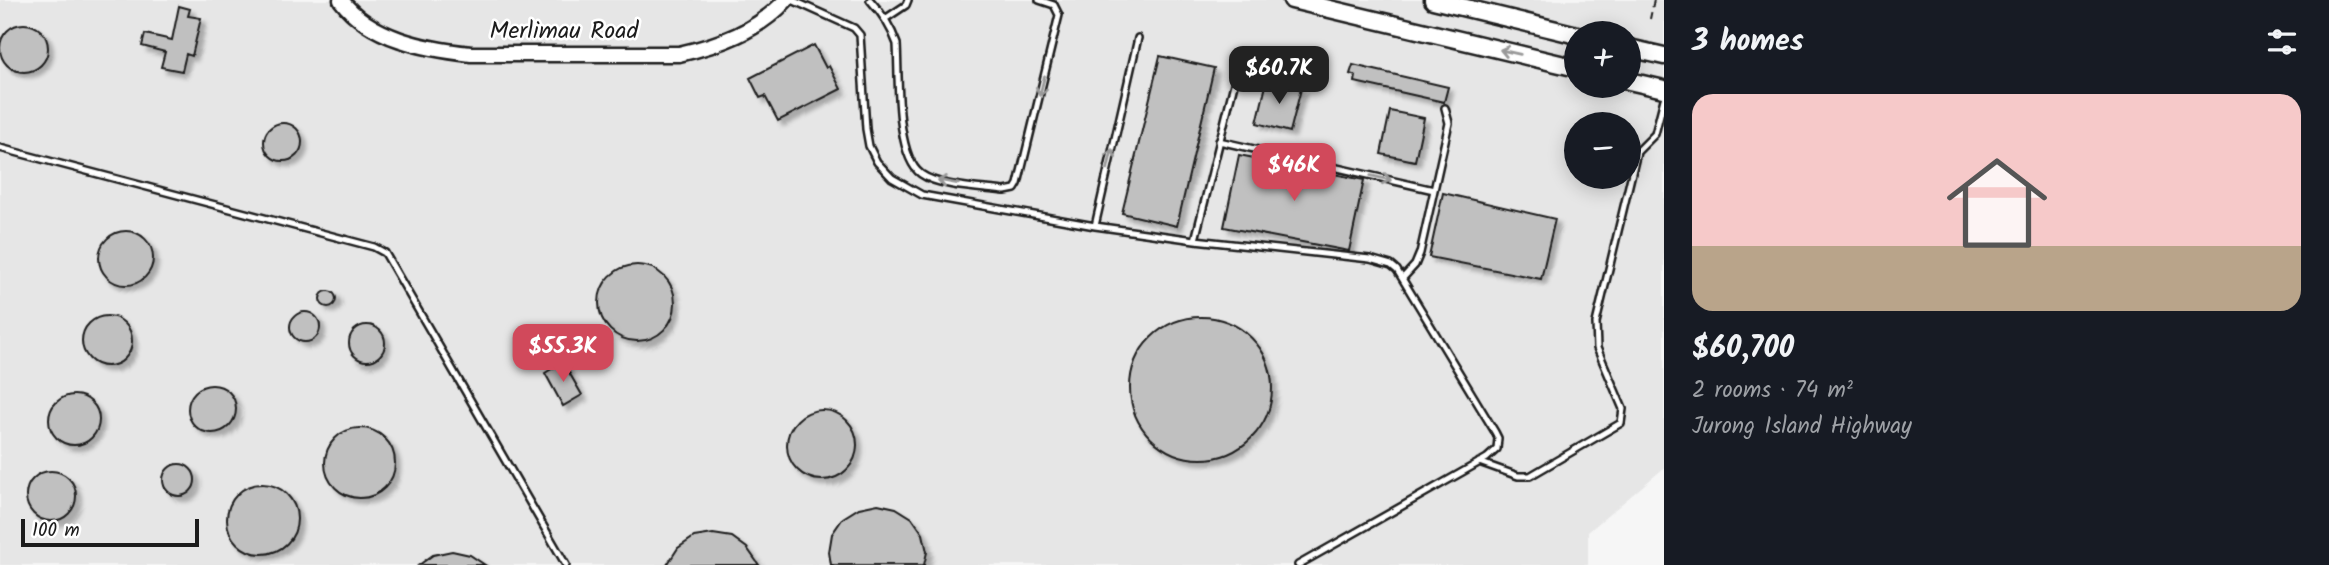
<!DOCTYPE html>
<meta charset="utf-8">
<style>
:root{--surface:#171b24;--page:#242831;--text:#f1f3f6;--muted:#9ea1a6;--line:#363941;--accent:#d1495b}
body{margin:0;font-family:Kalam,sans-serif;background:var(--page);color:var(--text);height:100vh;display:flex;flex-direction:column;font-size:26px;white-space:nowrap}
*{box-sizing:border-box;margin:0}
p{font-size:23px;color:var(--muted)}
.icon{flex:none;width:38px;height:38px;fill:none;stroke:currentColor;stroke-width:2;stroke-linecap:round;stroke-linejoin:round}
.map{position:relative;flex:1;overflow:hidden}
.drawer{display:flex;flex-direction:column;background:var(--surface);width:665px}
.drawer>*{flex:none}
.tools{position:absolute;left:1564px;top:21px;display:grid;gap:14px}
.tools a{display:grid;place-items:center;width:77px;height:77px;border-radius:50%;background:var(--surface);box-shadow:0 4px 18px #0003;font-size:35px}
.scale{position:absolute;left:21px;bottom:18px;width:178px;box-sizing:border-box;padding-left:7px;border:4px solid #1c1c1c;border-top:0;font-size:19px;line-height:24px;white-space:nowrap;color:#1c1c1c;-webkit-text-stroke:5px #fff;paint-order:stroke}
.price{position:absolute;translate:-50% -60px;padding:0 16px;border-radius:14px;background:var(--accent);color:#fff;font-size:23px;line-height:46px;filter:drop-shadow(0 2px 4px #0008)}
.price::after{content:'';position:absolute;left:50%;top:42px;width:21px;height:16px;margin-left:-10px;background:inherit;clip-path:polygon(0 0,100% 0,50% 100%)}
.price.current{background:#222;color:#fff}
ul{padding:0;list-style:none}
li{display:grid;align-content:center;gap:14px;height:371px;padding:0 28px}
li+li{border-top:2px solid var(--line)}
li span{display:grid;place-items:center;height:217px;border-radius:21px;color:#555}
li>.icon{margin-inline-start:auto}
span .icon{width:126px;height:126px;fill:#fffc;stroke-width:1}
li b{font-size:30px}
h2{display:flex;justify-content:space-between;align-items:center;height:84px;padding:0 28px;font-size:30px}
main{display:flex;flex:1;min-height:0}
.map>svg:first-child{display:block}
.built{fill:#e6e6e6;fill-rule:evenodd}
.building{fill:#c0c0c0;stroke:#1c1c1c;stroke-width:2;filter:url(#shadow)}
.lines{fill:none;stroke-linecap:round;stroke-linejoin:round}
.lane-casing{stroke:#1c1c1c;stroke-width:10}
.secondary-casing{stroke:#1c1c1c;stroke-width:19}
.primary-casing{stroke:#1c1c1c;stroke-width:21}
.path{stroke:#1c1c1c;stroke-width:2;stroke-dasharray:7 5;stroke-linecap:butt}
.lane{stroke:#fff;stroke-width:5}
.secondary{stroke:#fff;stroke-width:14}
.primary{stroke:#fff;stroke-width:16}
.oneway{stroke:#999}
.labels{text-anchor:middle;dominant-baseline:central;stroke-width:5;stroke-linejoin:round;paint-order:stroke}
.street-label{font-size:24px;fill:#1c1c1c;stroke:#fff}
</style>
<main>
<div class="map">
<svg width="1664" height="565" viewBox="0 0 1664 565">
<defs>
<filter id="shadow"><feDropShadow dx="5" dy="5" stdDeviation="2" flood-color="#0004"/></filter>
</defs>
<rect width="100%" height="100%" fill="#f6f6f6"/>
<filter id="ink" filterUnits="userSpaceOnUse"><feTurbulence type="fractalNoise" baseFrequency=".0143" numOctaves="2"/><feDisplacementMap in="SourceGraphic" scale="14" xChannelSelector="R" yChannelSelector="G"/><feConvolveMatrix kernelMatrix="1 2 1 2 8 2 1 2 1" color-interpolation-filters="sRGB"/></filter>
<g filter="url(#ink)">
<path class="built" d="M 0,0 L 1664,0 L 1664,468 L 1588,532 L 1588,565 L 0,565 ZM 1577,33 L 1629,33 L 1629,86 L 1577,86 ZM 1577,124 L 1629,124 L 1629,177 L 1577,177 Z"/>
<path class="building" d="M 179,6 L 190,9 L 188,16 L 201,18 L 192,56 L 186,54 L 182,71 L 161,67 L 165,52 L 142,46 L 145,34 L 172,40 Z
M0 48a24 24 0 1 1 48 0a24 24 0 1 1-48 0Z
M 814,45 L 826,68 L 829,66 L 841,89 L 778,121 L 765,96 L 760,98 L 750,78 Z
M 1160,56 L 1214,68 L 1177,226 L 1122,213 Z
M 1353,65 L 1448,87 L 1444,102 L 1355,82 L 1356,76 L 1350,74 Z
M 1267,81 L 1301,89 L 1290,132 L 1257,123 Z
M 1390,111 L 1424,118 L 1415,161 L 1381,154 Z
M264 142a19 19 0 1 1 38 0a19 19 0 1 1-38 0Z
M 1239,155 L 1364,180 L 1349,251 L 1224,227 Z
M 1443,193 L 1555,219 L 1541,279 L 1429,257 Z
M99 258a27 27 0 1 1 54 0a27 27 0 1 1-54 0Z
M599 303a38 38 0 1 1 76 0a38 38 0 1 1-76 0Z
M320 299a8 8 0 1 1 16 0a8 8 0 1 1-16 0Z
M290 327a15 15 0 1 1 30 0a15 15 0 1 1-30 0Z
M82 341a25 25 0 1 1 50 0a25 25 0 1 1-50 0Z
M1130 388a71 71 0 1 1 142 0a71 71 0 1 1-142 0Z
M349 343a18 18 0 1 1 36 0a18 18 0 1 1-36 0Z
M 563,362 L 582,395 L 563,406 L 545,373 Z
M188 409a24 24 0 1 1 48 0a24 24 0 1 1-48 0Z
M49 420a25 25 0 1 1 50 0a25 25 0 1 1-50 0Z
M787 445a35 35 0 1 1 70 0a35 35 0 1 1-70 0Z
M325 463a35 35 0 1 1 70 0a35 35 0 1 1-70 0Z
M163 480a16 16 0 1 1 32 0a16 16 0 1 1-32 0Z
M26 496a25 25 0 1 1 50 0a25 25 0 1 1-50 0Z
M227 519a35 35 0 1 1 70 0a35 35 0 1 1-70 0Z
M 878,504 L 896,508 L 912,518 L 923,534 L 927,552 L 924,565 L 831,565 L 829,552 L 832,534 L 843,518 L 859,508 Z
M 713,534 L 732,537 L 747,548 L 759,565 L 667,565 L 678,548 L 694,537 Z
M 452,551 L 470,555 L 485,565 L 419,565 L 433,555 Z"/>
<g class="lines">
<defs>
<path id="lane" d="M 792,0 L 854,28 L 860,35 L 866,129 L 869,146 L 877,162 L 892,178 L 922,195 L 1095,226 L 1195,240 L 1370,259 L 1391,265 L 1397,270 L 1495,432 L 1498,438 L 1497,449 L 1487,458 L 1298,565
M 870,0 C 882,13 891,27 897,44 C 899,75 895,155 921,174 C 939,187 982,188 1005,191 L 1015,189 L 1018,184 L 1059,15 L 1054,5 L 1039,0
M 885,19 L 906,5 L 908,0
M 1219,141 L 1434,190
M 0,148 L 374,247 L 385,253 L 566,565
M 1095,226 L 1138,38
M 1195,240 L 1240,60
M 1403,278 L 1415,265 L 1420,253 L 1449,123 L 1445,108
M 1479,462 L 1518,476 L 1530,476 L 1621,423 L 1623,409 L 1597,348 L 1596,323 L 1637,152 L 1655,134 L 1664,99"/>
<path id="secondary" d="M 341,0 C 370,39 426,49 471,54 L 679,54 C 719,45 758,31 786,0"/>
<path id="primary" d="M 1292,0 L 1577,68
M 1433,0 L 1577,35
M 1629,48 L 1664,56
M 1629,81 L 1664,89"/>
</defs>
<use href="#lane" class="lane-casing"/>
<use href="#secondary" class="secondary-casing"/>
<use href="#primary" class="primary-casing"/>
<path class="path" d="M 1650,19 L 1654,0"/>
<use href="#lane" class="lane"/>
<use href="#secondary" class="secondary"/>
<use href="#primary" class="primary"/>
</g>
<defs><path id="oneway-shaft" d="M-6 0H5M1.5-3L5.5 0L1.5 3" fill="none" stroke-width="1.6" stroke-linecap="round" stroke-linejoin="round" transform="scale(1.75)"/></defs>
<g class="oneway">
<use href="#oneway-shaft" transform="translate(1510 52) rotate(-167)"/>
<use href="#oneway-shaft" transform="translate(1042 86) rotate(104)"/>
<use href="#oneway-shaft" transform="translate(1110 159) rotate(-77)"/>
<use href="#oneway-shaft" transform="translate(1381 178) rotate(13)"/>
<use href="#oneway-shaft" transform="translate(948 182) rotate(-170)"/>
</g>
</g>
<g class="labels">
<g class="street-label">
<text x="564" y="31">Merlimau Road</text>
</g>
</g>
</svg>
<div class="tools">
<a>+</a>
<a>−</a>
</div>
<div class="scale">100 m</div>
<b class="price current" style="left:1279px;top:106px">$60.7K</b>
<b class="price" style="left:1294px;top:203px">$46K</b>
<b class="price" style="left:563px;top:384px">$55.3K</b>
</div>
<section class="drawer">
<h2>3 homes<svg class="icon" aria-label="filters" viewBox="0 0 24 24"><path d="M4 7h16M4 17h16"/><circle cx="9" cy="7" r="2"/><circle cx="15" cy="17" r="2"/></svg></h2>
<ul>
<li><span style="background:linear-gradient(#f6c9c9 70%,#b9a48a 0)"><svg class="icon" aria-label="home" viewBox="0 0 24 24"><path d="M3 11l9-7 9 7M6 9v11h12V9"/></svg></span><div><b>$60,700</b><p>2 rooms · 74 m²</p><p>Jurong Island Highway</p></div></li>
</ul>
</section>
</main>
